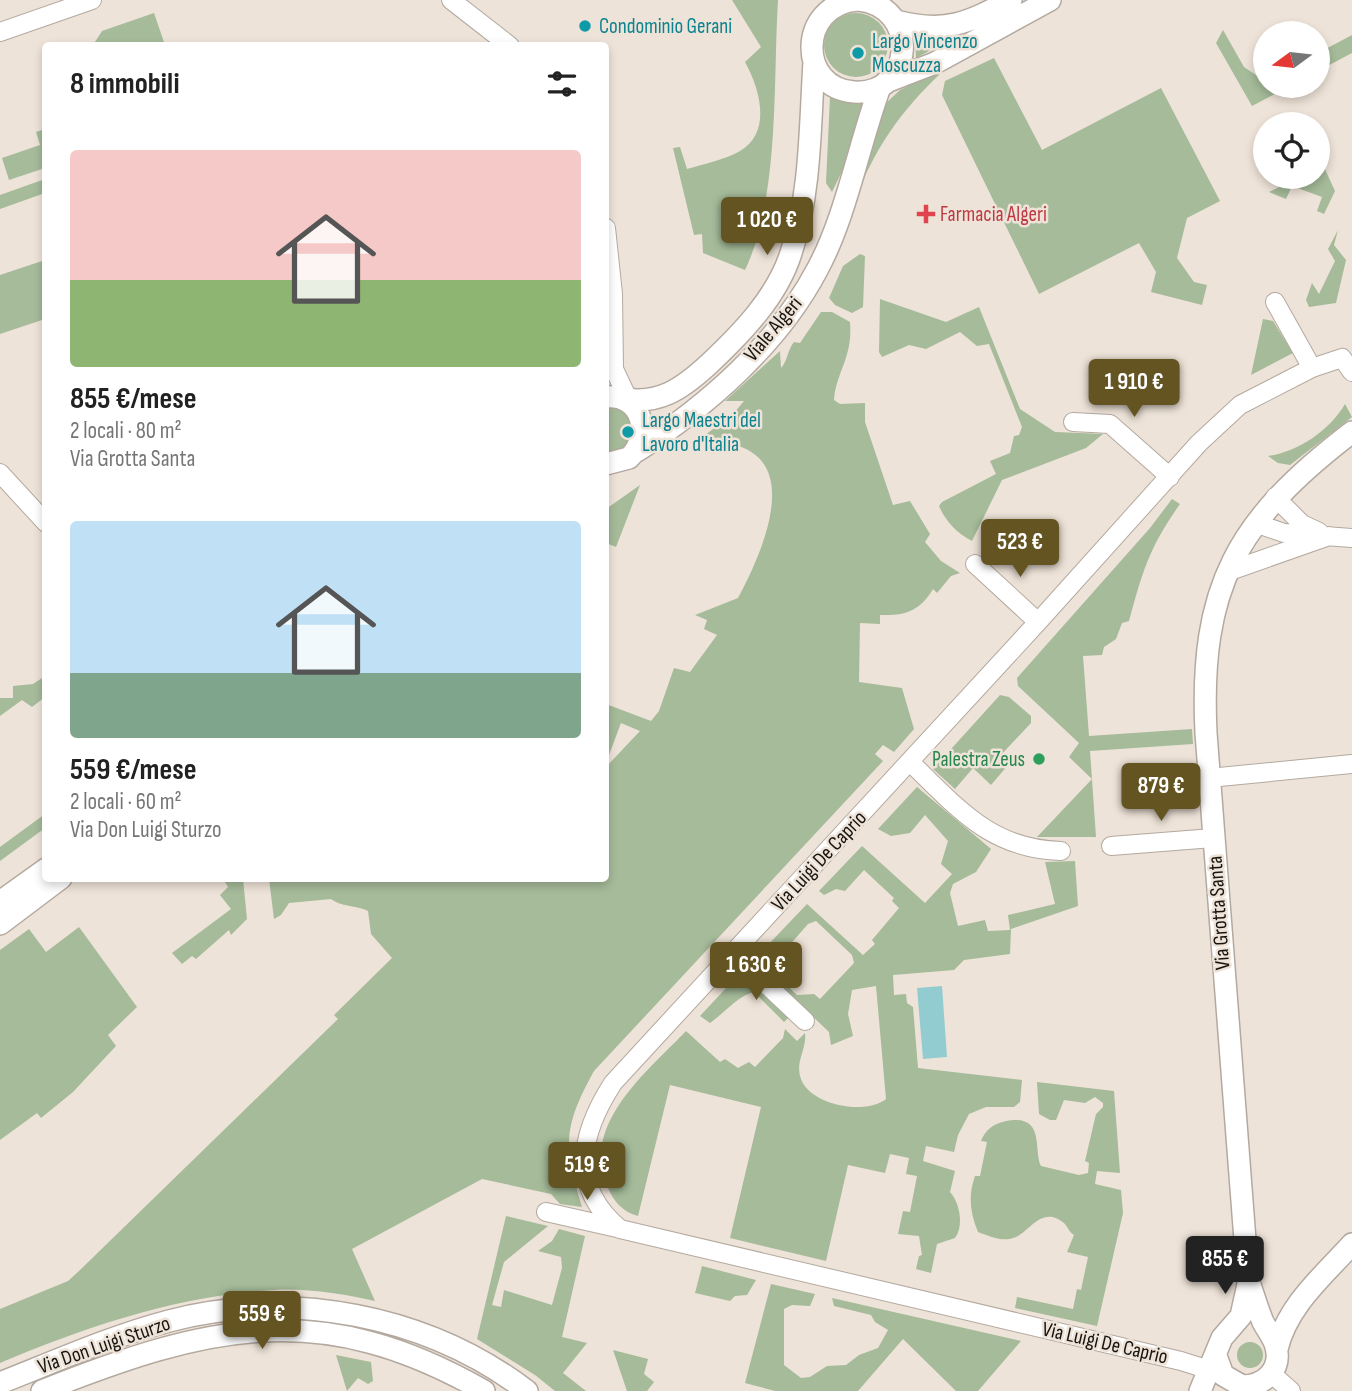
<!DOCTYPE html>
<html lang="it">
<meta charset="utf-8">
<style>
:root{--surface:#fff;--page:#f2f2f2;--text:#222;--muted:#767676;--accent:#635421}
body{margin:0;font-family:"Sofia Sans Condensed",sans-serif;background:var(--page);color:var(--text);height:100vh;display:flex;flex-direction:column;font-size:26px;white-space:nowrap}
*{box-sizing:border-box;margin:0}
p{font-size:23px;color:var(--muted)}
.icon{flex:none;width:38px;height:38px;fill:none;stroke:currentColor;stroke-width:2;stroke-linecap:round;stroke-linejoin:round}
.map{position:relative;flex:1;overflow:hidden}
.side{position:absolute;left:42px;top:42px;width:567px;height:840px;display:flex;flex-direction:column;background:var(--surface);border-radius:7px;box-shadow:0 4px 10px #0003}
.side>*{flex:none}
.needle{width:46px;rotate:255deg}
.buttons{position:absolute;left:1253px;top:21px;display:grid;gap:14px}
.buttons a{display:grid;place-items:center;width:77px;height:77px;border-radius:50%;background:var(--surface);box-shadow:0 4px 10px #0003;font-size:35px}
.price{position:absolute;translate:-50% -60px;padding:0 16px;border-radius:7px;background:var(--accent);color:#fff;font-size:23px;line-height:46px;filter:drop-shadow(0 2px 4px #0008)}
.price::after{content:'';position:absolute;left:50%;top:42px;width:21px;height:16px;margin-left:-10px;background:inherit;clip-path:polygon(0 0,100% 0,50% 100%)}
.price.current{background:#222;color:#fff}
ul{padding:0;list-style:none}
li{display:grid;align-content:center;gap:14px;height:371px;padding:0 28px}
li span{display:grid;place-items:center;height:217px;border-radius:7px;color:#555}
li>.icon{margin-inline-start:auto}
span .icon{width:126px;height:126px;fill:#fffc;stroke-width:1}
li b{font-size:30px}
h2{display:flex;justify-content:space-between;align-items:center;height:84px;padding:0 28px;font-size:30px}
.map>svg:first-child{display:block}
.green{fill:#a5bb99}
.water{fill:#93ccd0}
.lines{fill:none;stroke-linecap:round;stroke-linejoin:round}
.minor-casing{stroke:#b4a99f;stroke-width:20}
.tertiary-casing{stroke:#b4a99f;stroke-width:24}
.minor{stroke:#fff;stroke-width:18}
.tertiary{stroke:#fff;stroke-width:21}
.culture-dot{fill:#0f9aa8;stroke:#eee3d8;stroke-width:2.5}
.health-dot{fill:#e0444e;stroke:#eee3d8;stroke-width:2.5}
.leisure-dot{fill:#2e9e5b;stroke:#eee3d8;stroke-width:2.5}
.labels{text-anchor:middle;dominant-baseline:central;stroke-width:5;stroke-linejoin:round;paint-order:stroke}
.culture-label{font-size:21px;fill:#0d838f;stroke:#eee3d8;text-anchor:start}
.health-label{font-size:21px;fill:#be3a42;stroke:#eee3d8;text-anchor:start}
.street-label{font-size:21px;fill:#181410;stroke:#eee3d8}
.leisure-label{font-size:21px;fill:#27864d;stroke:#eee3d8;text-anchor:end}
</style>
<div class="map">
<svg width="1352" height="1391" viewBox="0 0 1352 1391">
<rect width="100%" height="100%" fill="#eee3d8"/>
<path class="green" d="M 732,0 L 778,0 C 773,81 780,197 745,270 L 703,253 L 702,234 L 694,235 L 673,148 L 680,147 L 687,169 C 704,164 724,160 740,151 C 773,132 759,87 745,62 L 761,47 Z
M 154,13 L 165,45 L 93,45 L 102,31 Z
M824 45a32 32 0 1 1 64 0a32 32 0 1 1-64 0Z
M 968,30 L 916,58 L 915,31 Z
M 1223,30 L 1244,67 L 1265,81 L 1265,86 L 1290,86 L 1252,106 L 1216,43 Z
M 1352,35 L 1352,53 L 1318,71 L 1318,53 Z
M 994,58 L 1042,150 L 1161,88 L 1220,201 L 1187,218 L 1177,258 L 1194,282 L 1207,285 L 1202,305 L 1151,292 L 1156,272 L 1139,243 L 1039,294 L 942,95 L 945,81 Z
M 948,67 C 908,102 879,141 859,190 L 884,105 L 900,90 Z
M 830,97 L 863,104 L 849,157 L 832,192 L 826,183 Z
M 45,129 L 45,168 L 9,180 L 2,158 L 40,145 L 36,132 Z
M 1323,165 L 1335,191 L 1324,214 L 1317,211 L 1322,197 L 1292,186 L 1286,199 L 1269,192 L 1300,177 L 1318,177 L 1318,167 Z
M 45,179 L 45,193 L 0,209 L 0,195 Z
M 1338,230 L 1334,245 L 1346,260 L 1336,303 L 1309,307 L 1306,300 L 1312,283 L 1319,294 L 1335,261 L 1328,249 Z
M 860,254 L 865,256 L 863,307 L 852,313 L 835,305 L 829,298 L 843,266 Z
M 45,260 L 45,319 L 0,334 L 0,275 Z
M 880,299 L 946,322 L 979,307 L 1020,409 L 1055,432 L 1103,434 L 1086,448 L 1002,480 L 972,541 C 957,533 946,522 939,506 L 942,502 L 996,474 L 990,461 L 1010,453 L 1014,436 L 1019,435 L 1022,427 L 989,344 L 977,346 L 960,332 L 926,349 L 909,345 L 882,357 L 879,352 Z
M 821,312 L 832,312 L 850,322 C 853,358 836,372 834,400 L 840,404 L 865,403 L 865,422 L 893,505 L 910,501 L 930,534 L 925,542 L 941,561 L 960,573 L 951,576 L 937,593 L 933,589 C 920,611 905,616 880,615 L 880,624 L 860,623 L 859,682 L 902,688 L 914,729 L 894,752 L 883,745 L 875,754 L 883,761 L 594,1071 C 562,1129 564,1146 582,1207 L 560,1204 L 551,1194 L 482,1179 L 352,1249 L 375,1301 C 343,1294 306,1288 274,1290 C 180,1295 85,1327 0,1363 L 0,1309 L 68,1281 L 79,1271 L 338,1019 L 334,1015 L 392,958 L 371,934 L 368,911 C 356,905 341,907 331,899 L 289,903 L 281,915 L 274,919 L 269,879 L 606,878 L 606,767 L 640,731 L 621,723 L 606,763 L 606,704 L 651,721 L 659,711 L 674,668 L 690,672 L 717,635 L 704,629 L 707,620 L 695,615 L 738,598 C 771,536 810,435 696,442 L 734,413 L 744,401 L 725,401 L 780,351 L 781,368 C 788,360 787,351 794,342 L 800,343 Z
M 1263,319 L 1273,321 L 1293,353 L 1251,375 Z
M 1345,404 L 1352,417 L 1290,465 L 1278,463 L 1268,456 C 1298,452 1330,430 1345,404 Z
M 612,406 L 628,413 L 636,428 L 625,452 L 606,456 L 606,407 Z
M 640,485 L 616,547 L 606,543 L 606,509 Z
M 1172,499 L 1180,504 C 1149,548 1143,570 1129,621 L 1122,623 L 1116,639 L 1104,647 L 1102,655 L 1083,656 L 1089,736 L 1192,729 L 1193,744 L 1090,751 L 1096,837 L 1037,837 L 1092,779 L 1069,757 L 1079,743 L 1018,686 L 1017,678 L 1150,528 Z
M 45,676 L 45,697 L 32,707 L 22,700 L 0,716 L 0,698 L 13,698 L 13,686 L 33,684 Z
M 1000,695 L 1009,697 L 1031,716 L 1031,723 L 1000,756 L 1008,765 L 991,785 L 973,768 L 955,789 L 933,769 Z
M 917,787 L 991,849 L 976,872 L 953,884 L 950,893 L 958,926 L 985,920 L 988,931 L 1010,930 L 1008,915 L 1055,904 L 1045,862 L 1075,861 L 1078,906 L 1011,929 L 1010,954 L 964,960 L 954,970 L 893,975 L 894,995 L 906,994 L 907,1003 L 913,1007 L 918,1068 L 1022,1080 L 1020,1102 L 1014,1107 L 986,1107 L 969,1114 L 958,1135 L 954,1152 L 926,1146 L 923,1161 L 955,1171 L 950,1192 C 960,1203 964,1226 955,1238 L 937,1244 L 931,1273 L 916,1269 L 919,1256 L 922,1255 L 919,1236 L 898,1234 L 903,1211 L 910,1212 L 917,1176 L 906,1174 L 909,1158 L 890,1154 L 885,1173 L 848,1165 L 826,1261 L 730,1238 L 761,1107 L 670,1085 L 638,1216 C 623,1212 614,1202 608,1188 C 579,1125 648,1071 686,1031 L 720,1062 L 725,1059 L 738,1068 L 749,1062 L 755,1067 L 783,1038 L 785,1029 L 797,1041 L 805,1033 C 807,1048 796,1060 800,1076 C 807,1105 865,1116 886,1099 L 876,986 L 852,990 L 848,1014 L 853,1036 L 831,1045 L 829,1032 L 780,985 L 783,982 L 797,995 L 814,994 L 820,999 L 854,963 L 852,955 L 816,921 L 808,924 L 787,948 L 774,953 L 765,948 L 807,904 L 863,955 L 875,944 L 872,940 L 899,908 L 892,901 L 894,898 L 864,870 L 845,891 L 836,889 L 824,895 L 819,891 L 862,846 L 925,903 L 952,874 L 941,864 L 948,841 L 925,815 L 910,833 L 891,836 L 878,829 Z
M 45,814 L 45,828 L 0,861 L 0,847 Z
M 223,879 L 243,879 L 247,919 L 231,935 L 229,930 L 196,959 L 192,956 L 182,964 L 172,953 L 231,909 L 220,895 L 228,887 Z
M 79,927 L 137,1007 L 108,1035 L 116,1046 L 73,1092 L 41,1118 L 37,1113 L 0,1140 L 0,950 L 29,929 L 46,952 Z
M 741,972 L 789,1017 L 784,1022 L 754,992 C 739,995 723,1014 710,1023 L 700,1016 Z
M 1037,1082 L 1114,1091 L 1120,1173 L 1097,1171 L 1095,1184 L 1121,1190 L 1123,1213 L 1097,1326 L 1015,1308 L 1017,1297 L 1073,1309 L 1077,1289 L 1081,1290 L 1088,1257 L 1067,1252 L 1074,1235 C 1069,1232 1068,1227 1064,1223 C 1042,1205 1030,1231 1016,1237 C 1003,1243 989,1236 978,1232 C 970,1213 968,1195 975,1176 L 980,1176 L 987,1142 L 981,1141 C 986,1129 993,1124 1006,1121 C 1046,1113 1033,1150 1041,1166 L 1079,1175 L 1088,1173 L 1089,1163 L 1085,1161 L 1096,1114 L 1103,1107 L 1103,1103 L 1095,1097 L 1085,1103 L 1064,1100 L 1056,1120 L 1050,1120 L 1039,1114 Z
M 506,1216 L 548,1226 L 504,1262 L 492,1305 L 501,1307 L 504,1290 L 552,1305 L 562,1268 L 561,1257 L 538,1251 L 552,1241 L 559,1229 L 585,1236 L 562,1337 L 587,1343 L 563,1373 L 586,1391 L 555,1391 L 535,1375 L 477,1339 Z
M 702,1266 L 756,1280 L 747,1295 L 735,1296 L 730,1301 L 695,1293 Z
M 771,1284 L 815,1294 L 810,1306 L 792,1305 L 784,1309 L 784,1365 L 801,1378 L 810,1377 L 827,1366 L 846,1365 L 859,1355 L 878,1348 L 888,1330 L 875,1322 L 871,1315 L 834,1306 L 832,1298 L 1021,1341 L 978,1391 L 956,1391 L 903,1339 L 858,1391 L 775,1391 L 745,1383 Z
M1237 1355a13 13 0 1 1 26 0a13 13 0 1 1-26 0Z
M 613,1350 L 648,1359 L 644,1374 L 654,1382 L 647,1391 L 627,1391 Z
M 336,1355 L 371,1362 L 373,1381 L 368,1384 L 358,1378 L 347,1391 Z"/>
<path class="water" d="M 942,986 L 947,1057 L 923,1059 L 917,988 Z"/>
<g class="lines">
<defs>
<path id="minor" d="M 451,0 L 510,46
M 0,32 L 92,0
M 606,228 L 613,294 L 614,369 L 630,403
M 1275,302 L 1312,368
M 1073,422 L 1110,424 L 1170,477
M 0,473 L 46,523
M 1275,497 L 1302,524 L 1319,532
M 1255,523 L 1284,533 L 1352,538
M 975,564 L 1038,622
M 1227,572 L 1329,536
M 910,762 C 958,808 990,849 1061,851
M 1209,778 L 1352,764
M 1111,846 L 1213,838
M 734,954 L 805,1021
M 546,1212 L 617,1228
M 1222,1374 L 1181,1361 L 620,1229 C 568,1186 580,1134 613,1083 L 1038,622 L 1199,443 L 1240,405 L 1312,368 L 1342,358 L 1352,372
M 1272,1374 L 1291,1391"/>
<path id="tertiary" d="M 857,0 C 798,5 797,88 854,92 C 914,96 921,7 859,0
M 896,21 C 946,34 967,23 1011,0
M 886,82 L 935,63 L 1050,0
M 606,397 C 642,394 653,435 629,458 L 606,464
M 620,398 C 658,406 682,389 709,364 C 742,333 777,297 791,253 C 811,194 810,124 814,62
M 637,451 C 707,406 778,344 817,270 C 846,217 859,144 880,87
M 0,902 L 46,869
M 0,924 L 61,878
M 1277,1349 C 1287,1306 1323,1276 1352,1244
M 1216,1356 L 1223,1375 L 1242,1386 C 1264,1386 1282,1370 1276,1347 C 1274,1338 1267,1330 1263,1322 C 1257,1308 1253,1293 1248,1279 L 1206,733 C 1199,586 1237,520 1352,432
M 0,1383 C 56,1361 112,1336 169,1321 C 291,1289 427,1315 527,1391
M 42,1391 C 208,1325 320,1297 484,1391
M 1200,1391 L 1222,1338 L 1241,1316 L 1248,1284"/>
</defs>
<use href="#minor" class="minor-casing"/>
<use href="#tertiary" class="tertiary-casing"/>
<use href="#minor" class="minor"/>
<use href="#tertiary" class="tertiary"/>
</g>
<g class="culture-dot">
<circle cx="585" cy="26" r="7"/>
<circle cx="858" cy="53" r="7"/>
<circle cx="628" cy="432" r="7"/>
</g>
<path class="health-dot" d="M922.5 203.5h7v7h7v7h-7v7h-7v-7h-7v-7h7z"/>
<circle class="leisure-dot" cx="1039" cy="759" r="7"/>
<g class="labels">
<g class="culture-label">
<text x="599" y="26">Condominio Gerani</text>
<text x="872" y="41">Largo Vincenzo<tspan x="872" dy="24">Moscuzza</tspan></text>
<text x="642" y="420">Largo Maestri del<tspan x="642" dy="24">Lavoro d'Italia</tspan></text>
</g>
<g class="health-label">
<text x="940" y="214">Farmacia Algeri</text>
</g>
<g class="street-label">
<text transform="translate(773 329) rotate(-50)">Viale Algeri</text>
<text transform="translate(819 861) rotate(-47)">Via Luigi De Caprio</text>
<text transform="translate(1219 913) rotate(-94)">Via Grotta Santa</text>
<text transform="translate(1105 1343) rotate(13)">Via Luigi De Caprio</text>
<text transform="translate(104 1345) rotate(-19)">Via Don Luigi Sturzo</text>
</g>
<g class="leisure-label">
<text x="1025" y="759">Palestra Zeus</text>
</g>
</g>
</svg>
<div class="buttons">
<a><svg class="needle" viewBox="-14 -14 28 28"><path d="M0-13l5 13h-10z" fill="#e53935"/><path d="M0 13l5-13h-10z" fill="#767676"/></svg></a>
<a><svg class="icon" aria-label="locate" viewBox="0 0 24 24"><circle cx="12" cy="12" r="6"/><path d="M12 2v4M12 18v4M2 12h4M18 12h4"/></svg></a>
</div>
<b class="price" style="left:767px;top:257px">1 020 €</b>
<b class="price" style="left:1134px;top:419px">1 910 €</b>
<b class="price" style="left:1020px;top:579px">523 €</b>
<b class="price" style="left:1161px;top:823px">879 €</b>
<b class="price" style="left:756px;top:1002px">1 630 €</b>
<b class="price" style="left:587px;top:1202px">519 €</b>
<b class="price current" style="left:1225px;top:1296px">855 €</b>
<b class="price" style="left:262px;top:1351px">559 €</b>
<section class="side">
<h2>8 immobili<svg class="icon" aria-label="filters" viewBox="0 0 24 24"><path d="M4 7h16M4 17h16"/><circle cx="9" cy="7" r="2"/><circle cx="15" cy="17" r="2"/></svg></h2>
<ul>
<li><span style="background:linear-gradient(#f6c9c9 60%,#8fb573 0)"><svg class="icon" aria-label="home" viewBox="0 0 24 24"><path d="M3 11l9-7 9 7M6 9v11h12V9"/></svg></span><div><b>855 €/mese</b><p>2 locali · 80 m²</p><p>Via Grotta Santa</p></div></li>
<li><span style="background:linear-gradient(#bfe0f5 70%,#7fa58c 0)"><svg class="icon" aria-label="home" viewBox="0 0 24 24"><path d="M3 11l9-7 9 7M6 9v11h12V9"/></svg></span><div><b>559 €/mese</b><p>2 locali · 60 m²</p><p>Via Don Luigi Sturzo</p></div></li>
</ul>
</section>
</div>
